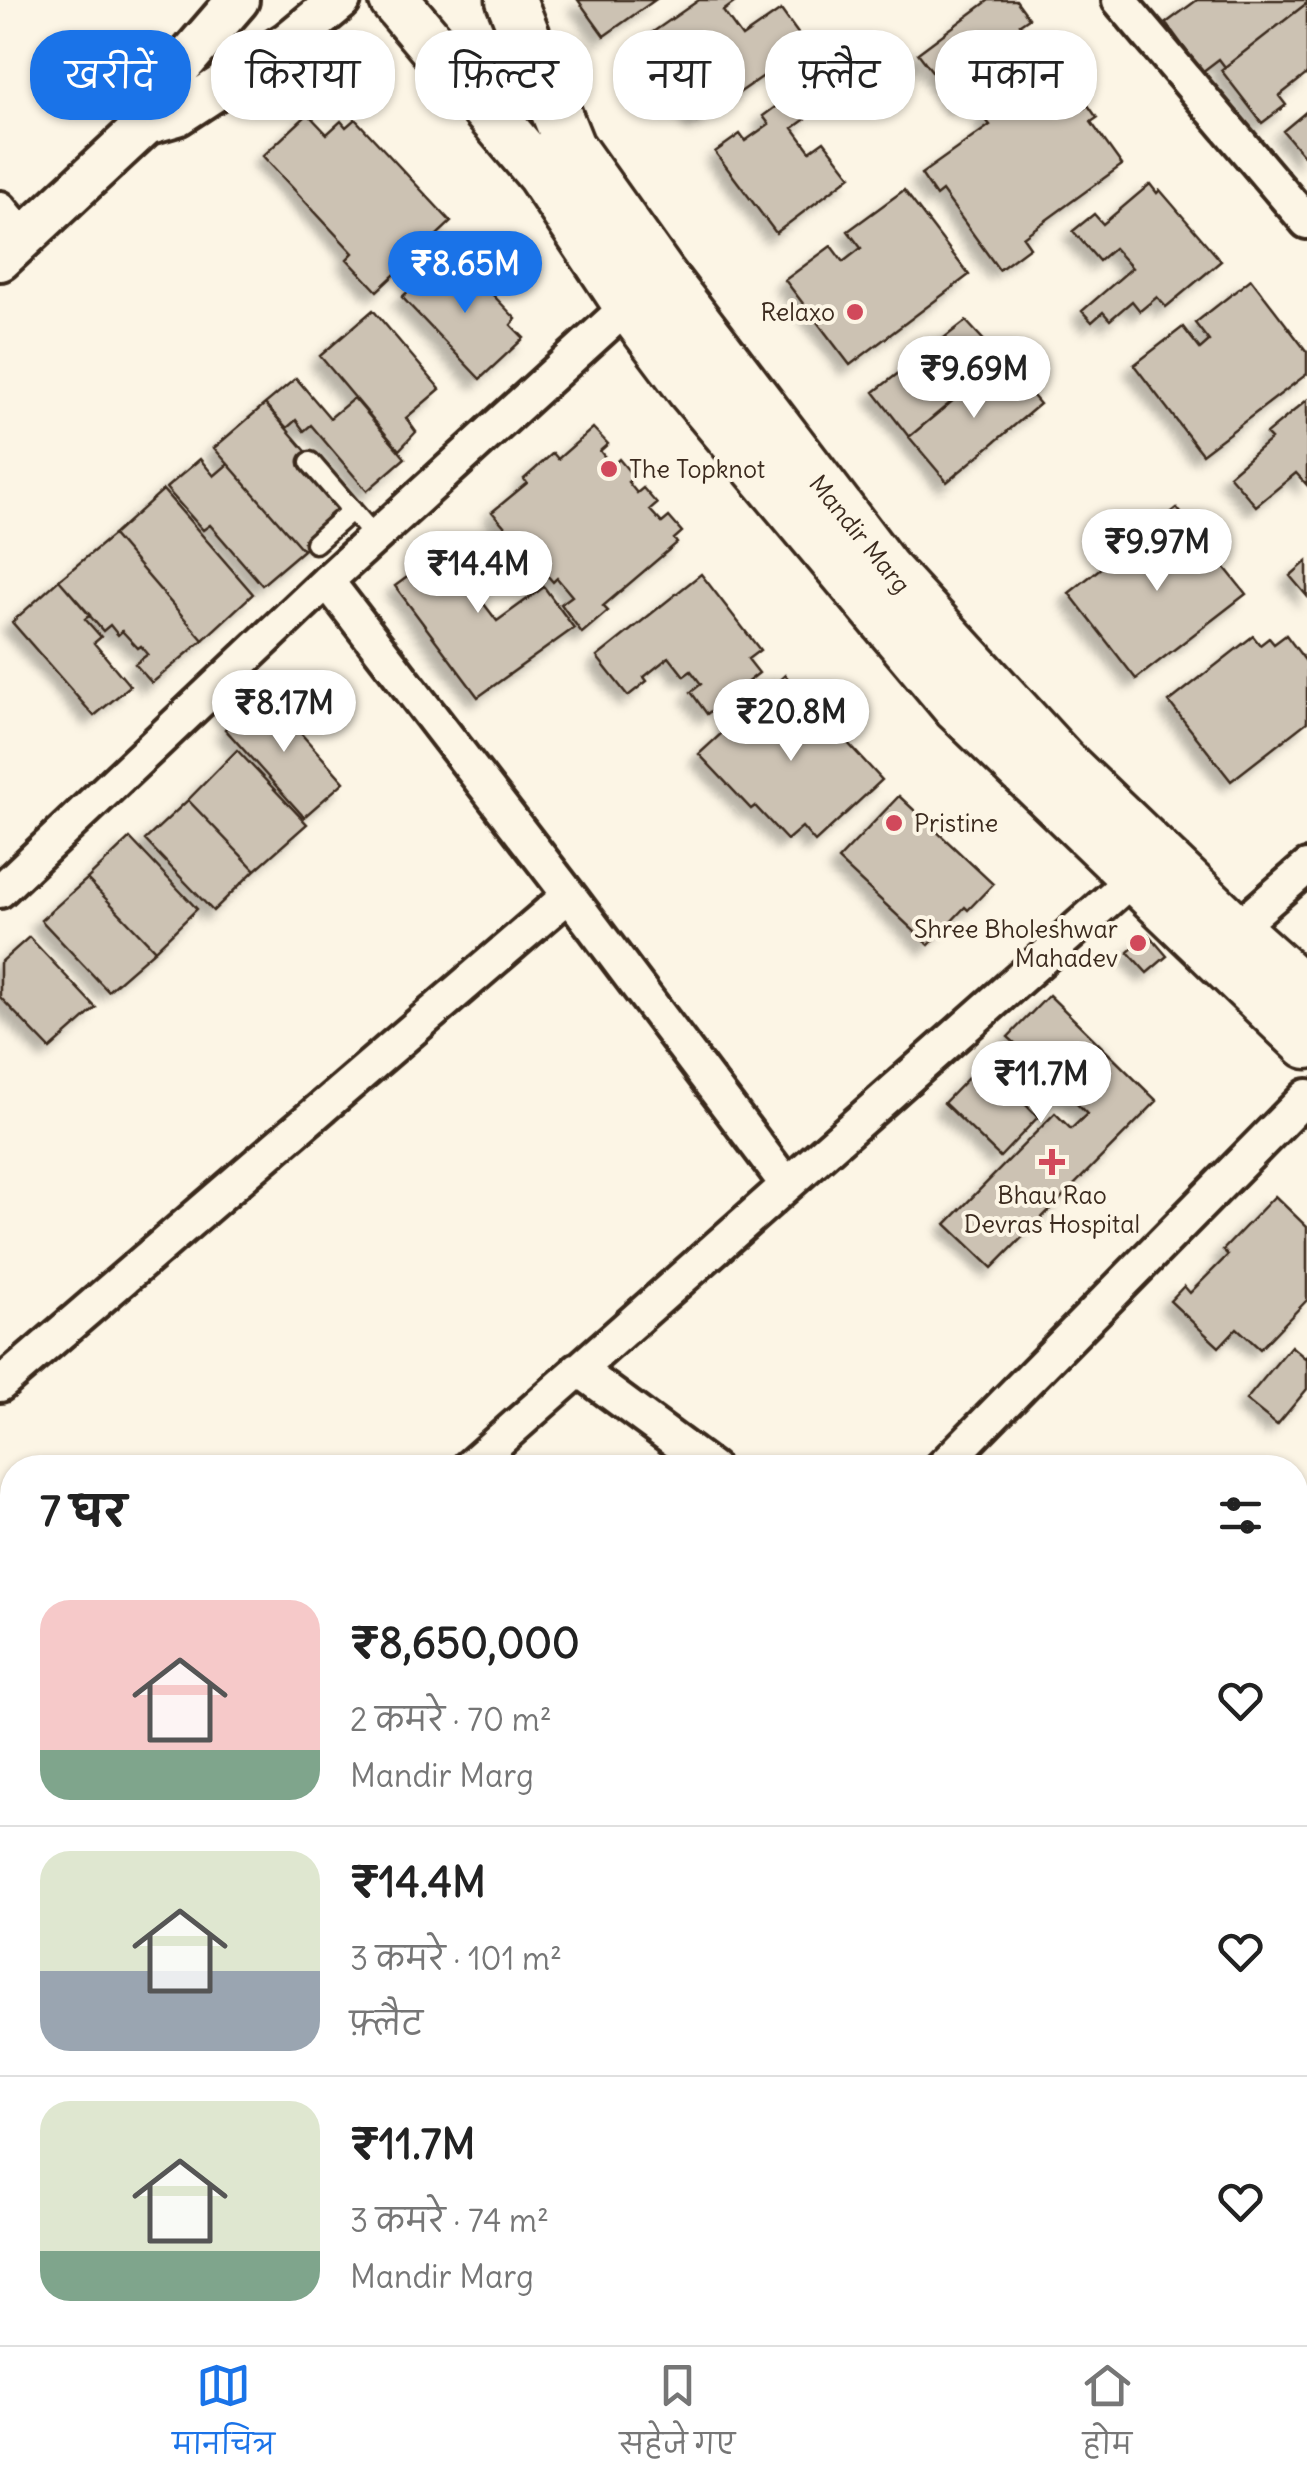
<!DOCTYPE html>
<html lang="hi">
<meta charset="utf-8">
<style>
:root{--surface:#fff;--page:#f6f6f6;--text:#222;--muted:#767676;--line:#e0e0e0;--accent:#1a73e8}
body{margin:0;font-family:Delius,"Playpen Sans Deva",sans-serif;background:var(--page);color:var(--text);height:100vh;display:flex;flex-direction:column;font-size:38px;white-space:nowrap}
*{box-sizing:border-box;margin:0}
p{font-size:32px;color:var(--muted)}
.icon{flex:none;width:55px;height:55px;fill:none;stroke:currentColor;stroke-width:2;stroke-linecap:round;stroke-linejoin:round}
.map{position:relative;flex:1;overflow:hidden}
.panel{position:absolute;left:0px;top:1455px;width:1308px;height:890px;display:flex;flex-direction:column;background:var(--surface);border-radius:40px 40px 0 0;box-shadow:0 2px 8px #0004}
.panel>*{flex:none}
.guide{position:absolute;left:30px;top:30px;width:1248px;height:90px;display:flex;gap:20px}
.price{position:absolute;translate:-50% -85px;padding:0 22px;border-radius:35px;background:#fff;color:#222;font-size:32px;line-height:65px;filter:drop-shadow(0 2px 5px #0008)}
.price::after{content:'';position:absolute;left:50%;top:60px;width:30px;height:22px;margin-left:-15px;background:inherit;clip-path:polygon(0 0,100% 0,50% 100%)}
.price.on{background:var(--accent);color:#fff}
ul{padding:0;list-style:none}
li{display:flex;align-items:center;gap:30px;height:250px;padding:0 40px}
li+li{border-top:2px solid var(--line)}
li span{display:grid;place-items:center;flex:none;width:280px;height:200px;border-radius:30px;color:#555}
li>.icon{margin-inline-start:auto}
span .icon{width:120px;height:120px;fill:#fffc;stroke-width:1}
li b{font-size:42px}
h2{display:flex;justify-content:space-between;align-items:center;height:120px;padding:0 40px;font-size:42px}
.tag{padding:0 35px;border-radius:40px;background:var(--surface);box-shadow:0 2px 8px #0004;font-size:35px;line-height:90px}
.tag.on{background:var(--accent);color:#fff}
.tabs{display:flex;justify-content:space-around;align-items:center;height:140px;border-top:2px solid var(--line);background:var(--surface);font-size:28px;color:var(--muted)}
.tabs a{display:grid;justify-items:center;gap:5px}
.tabs .on{color:var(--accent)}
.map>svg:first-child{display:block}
.building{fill:#ccc2b3;stroke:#3b2a1e;stroke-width:2.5;filter:url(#shadow)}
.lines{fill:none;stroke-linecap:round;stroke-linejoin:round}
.service-casing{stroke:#3b2a1e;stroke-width:25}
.minor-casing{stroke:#3b2a1e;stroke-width:40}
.tertiary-casing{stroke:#3b2a1e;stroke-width:48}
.secondary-casing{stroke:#3b2a1e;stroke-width:55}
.service{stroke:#fcf5e5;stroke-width:18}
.minor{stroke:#fcf5e5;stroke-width:32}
.tertiary{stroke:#fcf5e5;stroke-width:40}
.secondary{stroke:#fcf5e5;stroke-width:48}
.poi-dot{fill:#d1495b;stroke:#fcf5e5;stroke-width:4}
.labels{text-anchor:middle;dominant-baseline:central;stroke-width:8;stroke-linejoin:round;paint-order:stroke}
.poi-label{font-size:25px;fill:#3b2a1e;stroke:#fcf5e5;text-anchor:end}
.street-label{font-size:25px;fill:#3b2a1e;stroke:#fcf5e5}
</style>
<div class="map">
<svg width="1307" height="2345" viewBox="0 0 1307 2345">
<defs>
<filter id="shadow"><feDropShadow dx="-9" dy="9" stdDeviation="5" flood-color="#0004"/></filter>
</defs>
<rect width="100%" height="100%" fill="#fcf5e5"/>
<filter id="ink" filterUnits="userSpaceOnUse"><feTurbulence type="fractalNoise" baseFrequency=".01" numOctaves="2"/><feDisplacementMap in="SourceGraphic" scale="20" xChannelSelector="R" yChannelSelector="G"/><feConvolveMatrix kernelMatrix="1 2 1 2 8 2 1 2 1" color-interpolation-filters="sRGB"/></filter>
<g filter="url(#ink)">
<path class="building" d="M 578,0 L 655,0 L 604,36 Z
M 699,0 L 738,0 L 723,11 L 742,37 L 781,10 L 807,46 L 697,122 L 640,41 Z
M 989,0 L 1016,0 L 1029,18 L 1020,24 L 1038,46 L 958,105 L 918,53 Z
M 1197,0 L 1307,0 L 1307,3 L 1225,67 L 1219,59 L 1202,72 L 1166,23 Z
M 1307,3 L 1307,74 L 1279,96 L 1286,105 L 1262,123 L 1221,70 Z
M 1056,72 L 1083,109 L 1088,105 L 1097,118 L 1091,122 L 1122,165 L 1023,237 L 1030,247 L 999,270 L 942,191 L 936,196 L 921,174 L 990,125 L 983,116 L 1015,93 L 1019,99 Z
M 794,93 L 811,115 L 793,128 L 810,151 L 824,141 L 851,176 L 776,233 L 715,152 L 740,134 L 745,141 L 769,124 L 763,116 Z
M 1307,111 L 1307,159 L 1283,131 Z
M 308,114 L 327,134 L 341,121 L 346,127 L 355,119 L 451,222 L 377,291 L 347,259 L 353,253 L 263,156 Z
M 1150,184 L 1157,193 L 1160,190 L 1221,261 L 1166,307 L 1157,297 L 1140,311 L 1132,301 L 1110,320 L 1103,312 L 1092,322 L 1082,311 L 1132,268 L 1114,248 L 1099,261 L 1073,231 L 1094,214 L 1103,224 Z
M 904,190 L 969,275 L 850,365 L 785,280 L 831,246 L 843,262 L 861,248 L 848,231 Z
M 448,255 L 463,272 L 467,268 L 516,319 L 511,325 L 524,338 L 480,379 L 402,297 Z
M 1251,279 L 1307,352 L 1307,374 L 1202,454 L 1134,365 L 1183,327 L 1200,349 L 1209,341 L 1195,323 Z
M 373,310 L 440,389 L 406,418 L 416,432 L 399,450 L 320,356 Z
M 966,321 L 1002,360 L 909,437 L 874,392 Z
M 1002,360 L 1040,404 L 947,482 L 909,437 Z
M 296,378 L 330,418 L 354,398 L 405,458 L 367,491 L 311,425 L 304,431 L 296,420 L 287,428 L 265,404 Z
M 1307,400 L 1307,485 L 1296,473 L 1256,506 L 1229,475 L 1271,439 L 1266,434 Z
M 265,404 L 311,457 L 348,510 L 303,550 L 214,448 Z
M 593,428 L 608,444 L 600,451 L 612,466 L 619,459 L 634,477 L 628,482 L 637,493 L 643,488 L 657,504 L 650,510 L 662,523 L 669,517 L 682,532 L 674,539 L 677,543 L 603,606 L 608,611 L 582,633 L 561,604 L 572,596 L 557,578 L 553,582 L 492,512 L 527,483 L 524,479 L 553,453 L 558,459 Z
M 200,459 L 214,476 L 228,464 L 303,550 L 262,585 L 210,525 L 203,530 L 166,488 Z
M 163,490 L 253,594 L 203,640 L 113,535 Z
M 1177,508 L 1246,594 L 1136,679 L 1069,593 Z
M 113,535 L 203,640 L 152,683 L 135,664 L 148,654 L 141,646 L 138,648 L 122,631 L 118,635 L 110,625 L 103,631 L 59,580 Z
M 470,536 L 495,570 L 471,587 L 497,621 L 544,587 L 574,628 L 478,697 L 395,586 L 421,567 L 415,559 L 441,540 L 449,551 Z
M 1307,561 L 1307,596 L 1290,576 Z
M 701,574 L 760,650 L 748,659 L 759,673 L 707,714 L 691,692 L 701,684 L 691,671 L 684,676 L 669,657 L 644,677 L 647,681 L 628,696 L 597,657 Z
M 59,580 L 90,615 L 85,619 L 101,637 L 94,643 L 130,686 L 94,716 L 12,622 Z
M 1286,635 L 1307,663 L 1307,722 L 1231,781 L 1169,702 L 1253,636 L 1260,645 L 1269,638 L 1274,644 Z
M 785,675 L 882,780 L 815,842 L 802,827 L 787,840 L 755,806 L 751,809 L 699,754 Z
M 265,693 L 344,782 L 304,817 L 225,729 Z
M 237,750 L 307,824 L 255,870 L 188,800 Z
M 899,796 L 993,884 L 968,910 L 965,907 L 929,945 L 838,860 Z
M 188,800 L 255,870 L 213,911 L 145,840 Z
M 130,838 L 197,909 L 155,950 L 87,879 Z
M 87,879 L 155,950 L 108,991 L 41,920 Z
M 1148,934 L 1167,956 L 1147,973 L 1128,952 Z
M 29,937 L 96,1008 L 50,1049 L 0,997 L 0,963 Z
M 1049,995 L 1157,1101 L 992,1268 L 946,1224 L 1055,1113 L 1071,1129 L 1087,1114 L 1042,1069 L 1016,1095 L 1038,1117 L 1000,1157 L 944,1103 L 994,1051 L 1011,1068 L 1026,1053 L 1008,1037 Z
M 1275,1196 L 1307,1227 L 1307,1300 L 1260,1349 L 1237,1328 L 1219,1347 L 1170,1301 L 1184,1286 L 1190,1293 L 1228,1255 L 1223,1250 Z
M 1291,1346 L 1305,1358 L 1307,1356 L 1307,1389 L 1277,1425 L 1246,1400 Z
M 1298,1977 L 1307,1984 L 1307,2135 L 1295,2126 L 1295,1981 Z"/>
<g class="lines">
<defs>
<path id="service" d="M 310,462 L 375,537
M 315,543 L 352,510
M 0,1770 L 12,1777
M 414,2345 L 418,2332
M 1033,2345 L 1037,2332"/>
<path id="minor" d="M 1119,0 L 1307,222
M 0,208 L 24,237
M 327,581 L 569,895 L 787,1185
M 0,891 L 327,581 L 641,294
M 1220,943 L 1307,867
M 578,1369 L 712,1468
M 0,1385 L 569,895
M 468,1468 L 1149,864
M 941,1468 L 1307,1096
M 1295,1717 L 1307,1700
M 0,2287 L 12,2253
M 666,2345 L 671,2332"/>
<path id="tertiary" d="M 146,124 L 177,115 L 289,42 L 340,0
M 0,260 L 146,124 L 161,89 L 238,0"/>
<path id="secondary" d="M 394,0 L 541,174 L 628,305 L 691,389 L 958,708 L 1307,1044
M 511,0 L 570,147 L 661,275 L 885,569 L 1062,762 L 1236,929 L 1307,993"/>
</defs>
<use href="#service" class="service-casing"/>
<use href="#minor" class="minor-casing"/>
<use href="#tertiary" class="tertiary-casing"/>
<use href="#secondary" class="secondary-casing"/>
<use href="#service" class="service"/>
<use href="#minor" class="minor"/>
<use href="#tertiary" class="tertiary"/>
<use href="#secondary" class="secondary"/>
</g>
</g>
<g class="poi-dot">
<circle cx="855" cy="312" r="10"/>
<circle cx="609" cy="469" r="10"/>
<circle cx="894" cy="823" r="10"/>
<circle cx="1138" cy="943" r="10"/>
<path d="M1047 1147h10v10h10v10h-10v10h-10v-10h-10v-10h10z"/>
</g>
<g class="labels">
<g class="poi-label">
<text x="835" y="312">Relaxo</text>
<text x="629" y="469" text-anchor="start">The Topknot</text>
<text x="914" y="823" text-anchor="start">Pristine</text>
<text x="1118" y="929">Shree Bholeshwar<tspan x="1118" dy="29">Mahadev</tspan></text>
<text x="1052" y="1195" text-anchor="middle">Bhau Rao<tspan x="1052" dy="29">Devras Hospital</tspan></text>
</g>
<g class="street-label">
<text transform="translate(860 534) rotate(51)">Mandir Marg</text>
</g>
</g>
</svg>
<b class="price on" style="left:465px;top:316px">₹8.65M</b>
<b class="price" style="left:974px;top:421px">₹9.69M</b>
<b class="price" style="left:1157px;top:594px">₹9.97M</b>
<b class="price" style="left:478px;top:616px">₹14.4M</b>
<b class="price" style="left:284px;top:755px">₹8.17M</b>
<b class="price" style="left:791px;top:764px">₹20.8M</b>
<b class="price" style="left:1041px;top:1126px">₹11.7M</b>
<div class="guide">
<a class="tag on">खरीदें</a>
<a class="tag">किराया</a>
<a class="tag">फ़िल्टर</a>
<a class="tag">नया</a>
<a class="tag">फ़्लैट</a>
<a class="tag">मकान</a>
</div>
<section class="panel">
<h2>7 घर<svg class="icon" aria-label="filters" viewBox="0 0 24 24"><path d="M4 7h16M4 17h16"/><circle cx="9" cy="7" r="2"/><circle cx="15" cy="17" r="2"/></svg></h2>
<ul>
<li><span style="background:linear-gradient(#f6c9c9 75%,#7fa58c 0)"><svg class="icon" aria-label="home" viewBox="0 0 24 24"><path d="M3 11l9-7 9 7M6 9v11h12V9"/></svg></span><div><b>₹8,650,000</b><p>2 कमरे · 70 m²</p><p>Mandir Marg</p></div><svg class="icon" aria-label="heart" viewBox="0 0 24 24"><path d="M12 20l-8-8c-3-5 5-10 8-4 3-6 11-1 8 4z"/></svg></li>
<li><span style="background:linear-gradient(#dfe7d0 60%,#9aa5b1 0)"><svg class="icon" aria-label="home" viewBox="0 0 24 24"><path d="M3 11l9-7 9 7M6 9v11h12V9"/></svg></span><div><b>₹14.4M</b><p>3 कमरे · 101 m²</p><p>फ़्लैट</p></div><svg class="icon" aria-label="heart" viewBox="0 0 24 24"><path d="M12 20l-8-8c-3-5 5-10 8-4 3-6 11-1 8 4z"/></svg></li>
<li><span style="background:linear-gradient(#dfe7d0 75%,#7fa58c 0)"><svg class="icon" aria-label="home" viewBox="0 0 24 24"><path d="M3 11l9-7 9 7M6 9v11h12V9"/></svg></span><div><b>₹11.7M</b><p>3 कमरे · 74 m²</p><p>Mandir Marg</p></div><svg class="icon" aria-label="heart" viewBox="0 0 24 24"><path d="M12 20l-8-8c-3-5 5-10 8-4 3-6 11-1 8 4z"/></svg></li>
</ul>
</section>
</div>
<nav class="tabs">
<a class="on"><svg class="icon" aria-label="map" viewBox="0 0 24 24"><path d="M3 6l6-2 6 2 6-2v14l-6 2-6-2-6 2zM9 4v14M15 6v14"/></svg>मानचित्र</a>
<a><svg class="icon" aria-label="saved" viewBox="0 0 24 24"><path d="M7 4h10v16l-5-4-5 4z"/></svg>सहेजे गए</a>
<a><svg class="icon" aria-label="home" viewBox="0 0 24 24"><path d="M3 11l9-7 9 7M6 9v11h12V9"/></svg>होम</a>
</nav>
